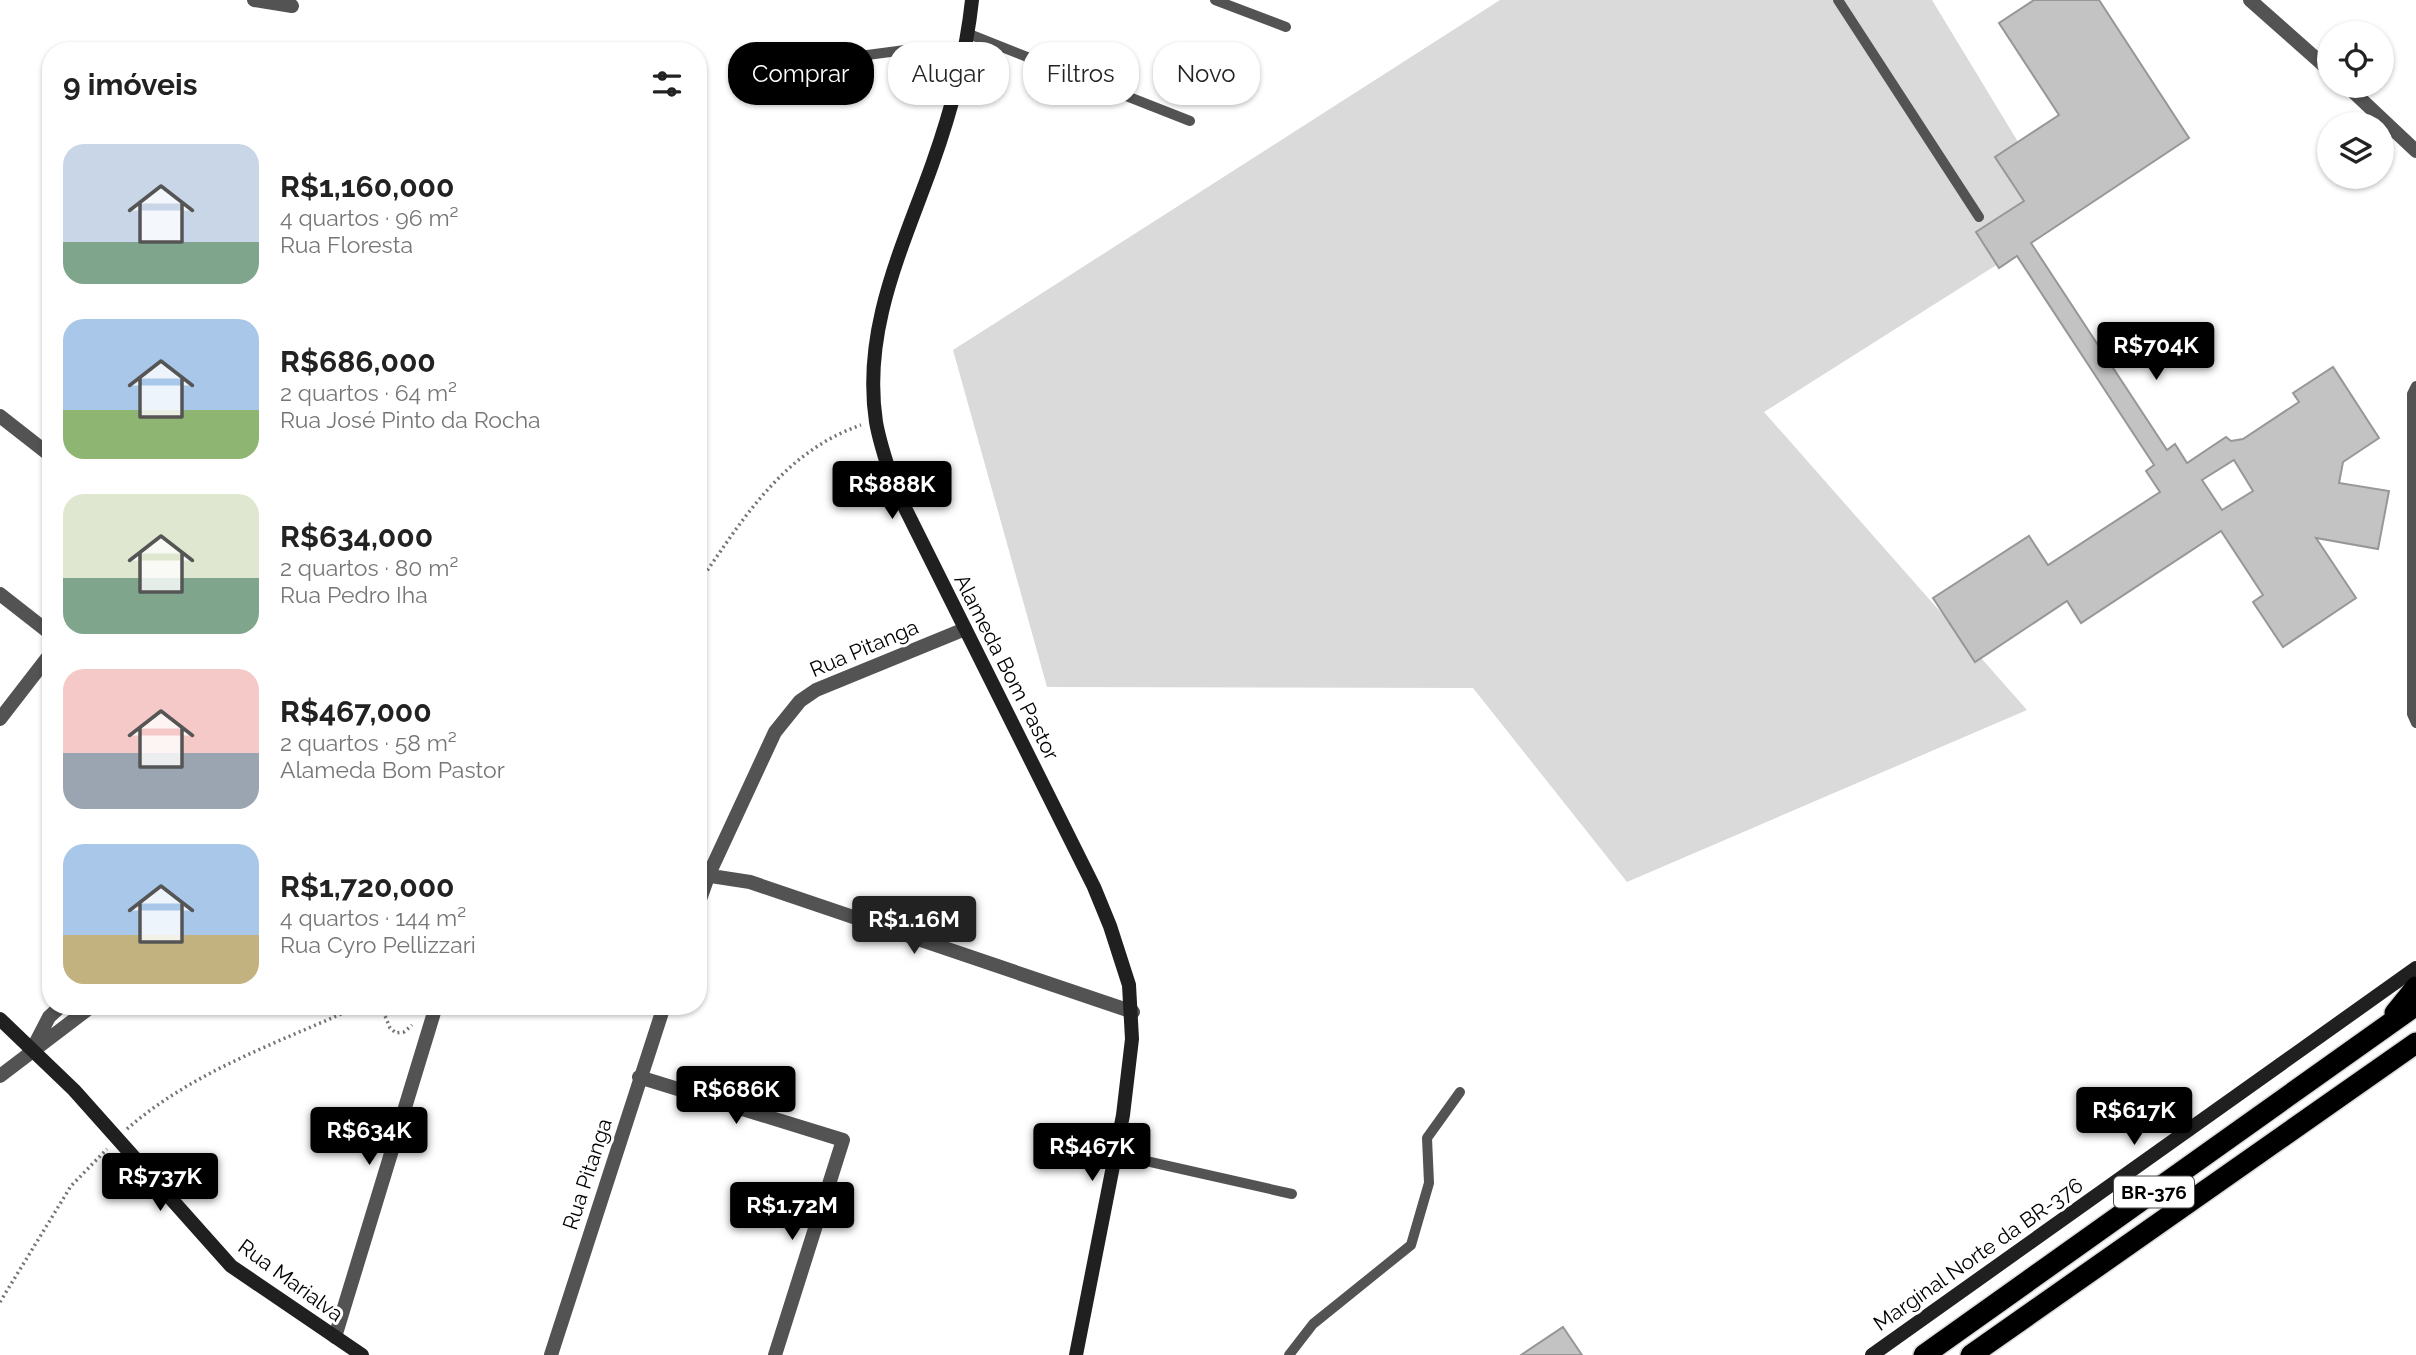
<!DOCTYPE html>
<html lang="pt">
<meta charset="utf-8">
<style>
:root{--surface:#fff;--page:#f6f6f6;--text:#222;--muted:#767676;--accent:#000}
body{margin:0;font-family:Raleway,sans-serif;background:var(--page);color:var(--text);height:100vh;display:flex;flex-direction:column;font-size:26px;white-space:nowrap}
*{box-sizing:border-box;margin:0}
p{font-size:23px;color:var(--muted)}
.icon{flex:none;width:38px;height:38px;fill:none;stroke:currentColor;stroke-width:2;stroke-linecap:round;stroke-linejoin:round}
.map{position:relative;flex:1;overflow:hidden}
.side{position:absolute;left:42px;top:42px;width:665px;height:973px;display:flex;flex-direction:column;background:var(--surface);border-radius:28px;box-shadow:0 2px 5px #0004}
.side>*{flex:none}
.top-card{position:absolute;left:728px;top:42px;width:665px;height:63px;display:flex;gap:14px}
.controls{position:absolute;left:2317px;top:21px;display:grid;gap:14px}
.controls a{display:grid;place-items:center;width:77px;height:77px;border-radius:50%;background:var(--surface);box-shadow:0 2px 5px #0004;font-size:35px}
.price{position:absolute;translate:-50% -60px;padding:0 16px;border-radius:7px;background:var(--accent);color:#fff;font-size:23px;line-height:46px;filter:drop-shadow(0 2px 4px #0008)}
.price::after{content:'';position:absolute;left:50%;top:42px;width:21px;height:16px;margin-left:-10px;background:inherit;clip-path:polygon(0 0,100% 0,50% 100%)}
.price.on{background:#222;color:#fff}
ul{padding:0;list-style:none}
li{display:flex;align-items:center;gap:21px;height:175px;padding:0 21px}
li span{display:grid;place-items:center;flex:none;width:196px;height:140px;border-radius:21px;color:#555}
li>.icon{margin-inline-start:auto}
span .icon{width:84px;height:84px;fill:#fffc;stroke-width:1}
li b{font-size:30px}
h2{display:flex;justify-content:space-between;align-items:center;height:84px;padding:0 21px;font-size:30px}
.tag{padding:0 24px;border-radius:28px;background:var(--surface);box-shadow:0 2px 5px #0004;font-size:24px;line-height:63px}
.tag.on{background:var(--accent);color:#fff}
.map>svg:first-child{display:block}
.green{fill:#dadada}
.building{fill:#c3c3c3;stroke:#979797;stroke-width:2;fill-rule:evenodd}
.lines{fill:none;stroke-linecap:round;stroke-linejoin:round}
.highway-casing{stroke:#dbdbdb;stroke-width:24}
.path{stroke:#757575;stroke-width:3.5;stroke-dasharray:2 3.5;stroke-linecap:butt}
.lane{stroke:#535353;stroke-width:10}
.street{stroke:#535353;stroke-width:14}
.secondary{stroke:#202020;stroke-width:14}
.highway{stroke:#000;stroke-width:21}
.labels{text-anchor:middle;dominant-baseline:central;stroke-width:6;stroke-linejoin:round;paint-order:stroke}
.shield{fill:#fff;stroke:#4c4c4c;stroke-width:2}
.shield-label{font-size:19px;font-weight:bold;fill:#000}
.street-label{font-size:21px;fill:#000;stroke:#fff}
</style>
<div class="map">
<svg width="2416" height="1355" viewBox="0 0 2416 1355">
<rect width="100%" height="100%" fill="#fff"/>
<path class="green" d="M 1500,0 L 1932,0 L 2066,221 L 1764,412 L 2027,710 L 1627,882 L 1473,688 L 1047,687 L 953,350 Z"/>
<path class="building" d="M 2034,0 L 2099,0 L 2189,138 L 2031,243 L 2167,450 L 2175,444 L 2187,463 L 2226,437 L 2231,441 L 2243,439 L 2299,402 L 2293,393 L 2333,367 L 2379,438 L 2343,462 L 2339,483 L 2389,491 L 2378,549 L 2316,538 L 2356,598 L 2283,647 L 2253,602 L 2263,595 L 2221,531 L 2081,623 L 2067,601 L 1975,662 L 1933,598 L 2029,536 L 2048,565 L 2160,492 L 2146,471 L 2154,465 L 2017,256 L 1999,268 L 1976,232 L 2024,201 L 1995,157 L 2059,115 L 1999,23 ZM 2234,460 L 2253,491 L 2222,510 L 2202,480 Z
M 1563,1327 L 1582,1355 L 1521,1355 Z"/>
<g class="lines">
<defs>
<path id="highway" d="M 2395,1013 L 2416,987
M 1924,1355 L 2416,1005
M 1971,1355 L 2416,1043"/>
</defs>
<use href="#highway" class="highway-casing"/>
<path class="path" d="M 698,584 C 743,519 783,452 861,425
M 381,1006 L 390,1028 L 396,1033 L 404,1032 L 412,1025
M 127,1129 C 193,1071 280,1042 359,1006
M 0,1302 L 71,1186 L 107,1149"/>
<path class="lane" d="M 1215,0 L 1286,27
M 1838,0 L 1979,217
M 969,34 L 1190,121
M 769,93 L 852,57 L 913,49 L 963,57
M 2416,386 L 2412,394 L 2412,714 L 2416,723
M 1115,1154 L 1292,1194
M 1289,1355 L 1313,1324 L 1411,1245 L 1429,1183 L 1427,1138 L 1460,1092"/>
<path class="street" d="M 254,0 L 292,6
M 2250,0 L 2329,70
M 2347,86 L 2416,151
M 0,416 L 51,456
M 0,594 L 51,634
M 0,719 L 51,653
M 698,874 L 750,882 L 1133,1012
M 698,905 L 709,874 L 775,732 L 800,701 L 816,690 L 965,629
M 33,1048 L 49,1017 L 61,1006
M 0,1076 L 92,1006
M 639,1077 L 843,1140 L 775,1355
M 335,1337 L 436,1006
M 551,1355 L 664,1006"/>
<path class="secondary" d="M 972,0 C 966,56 951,112 932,165 C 902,249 862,330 876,422 C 880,445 888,467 895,488 L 1094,887 L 1110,926 L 1129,985 L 1132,1039 L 1123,1115 L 1076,1355
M 0,1019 L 74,1090 L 231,1266 L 362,1355
M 1872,1355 L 2416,968"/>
<use href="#highway" class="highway"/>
</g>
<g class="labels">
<rect class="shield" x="2114" y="1176.5" width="80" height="31" rx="5"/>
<g class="shield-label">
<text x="2154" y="1192">BR-376</text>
</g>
<g class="street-label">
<text transform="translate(864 648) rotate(-23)">Rua Pitanga</text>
<text transform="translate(1007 667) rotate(63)">Alameda Bom Pastor</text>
<text transform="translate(587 1174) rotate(-72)">Rua Pitanga</text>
<text transform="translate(1978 1254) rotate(-35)">Marginal Norte da BR-376</text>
<text transform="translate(291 1280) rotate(36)">Rua Marialva</text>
</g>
</g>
</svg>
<div class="controls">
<a><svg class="icon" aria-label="locate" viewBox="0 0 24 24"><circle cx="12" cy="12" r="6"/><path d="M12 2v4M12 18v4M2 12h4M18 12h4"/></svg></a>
<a><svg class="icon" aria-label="layers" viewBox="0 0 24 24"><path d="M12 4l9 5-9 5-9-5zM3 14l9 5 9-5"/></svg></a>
</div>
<b class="price" style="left:2156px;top:382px">R$704K</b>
<b class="price" style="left:892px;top:521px">R$888K</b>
<b class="price on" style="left:914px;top:956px">R$1.16M</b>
<b class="price" style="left:736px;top:1126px">R$686K</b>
<b class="price" style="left:2134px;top:1147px">R$617K</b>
<b class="price" style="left:369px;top:1167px">R$634K</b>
<b class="price" style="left:1092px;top:1183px">R$467K</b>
<b class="price" style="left:160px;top:1213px">R$737K</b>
<b class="price" style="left:792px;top:1242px">R$1.72M</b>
<div class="top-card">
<a class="tag on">Comprar</a>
<a class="tag">Alugar</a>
<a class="tag">Filtros</a>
<a class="tag">Novo</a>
</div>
<section class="side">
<h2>9 imóveis<svg class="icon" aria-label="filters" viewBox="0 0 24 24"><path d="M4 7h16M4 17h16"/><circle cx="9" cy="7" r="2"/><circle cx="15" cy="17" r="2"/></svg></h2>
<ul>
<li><span style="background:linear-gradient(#c9d6e8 70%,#7fa58c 0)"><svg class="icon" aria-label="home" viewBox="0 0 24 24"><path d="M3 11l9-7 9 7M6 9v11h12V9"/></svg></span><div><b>R$1,160,000</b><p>4 quartos · 96 m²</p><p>Rua Floresta</p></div></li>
<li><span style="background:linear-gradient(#a9c7e8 65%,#8fb573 0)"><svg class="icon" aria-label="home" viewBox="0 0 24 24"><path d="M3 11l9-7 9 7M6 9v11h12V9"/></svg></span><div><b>R$686,000</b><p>2 quartos · 64 m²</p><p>Rua José Pinto da Rocha</p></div></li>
<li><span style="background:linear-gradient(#dfe7d0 60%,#7fa58c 0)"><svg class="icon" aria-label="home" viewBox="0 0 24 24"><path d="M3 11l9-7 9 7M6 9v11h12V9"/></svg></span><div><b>R$634,000</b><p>2 quartos · 80 m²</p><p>Rua Pedro Iha</p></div></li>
<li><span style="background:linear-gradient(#f6c9c9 60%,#9aa5b1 0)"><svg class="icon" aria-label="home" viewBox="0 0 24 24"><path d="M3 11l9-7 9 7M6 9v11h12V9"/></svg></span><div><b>R$467,000</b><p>2 quartos · 58 m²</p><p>Alameda Bom Pastor</p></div></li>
<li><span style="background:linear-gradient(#a9c7e8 65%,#c2b280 0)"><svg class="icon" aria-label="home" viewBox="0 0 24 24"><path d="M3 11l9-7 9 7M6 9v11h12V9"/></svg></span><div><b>R$1,720,000</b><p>4 quartos · 144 m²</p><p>Rua Cyro Pellizzari</p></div></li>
</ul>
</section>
</div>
